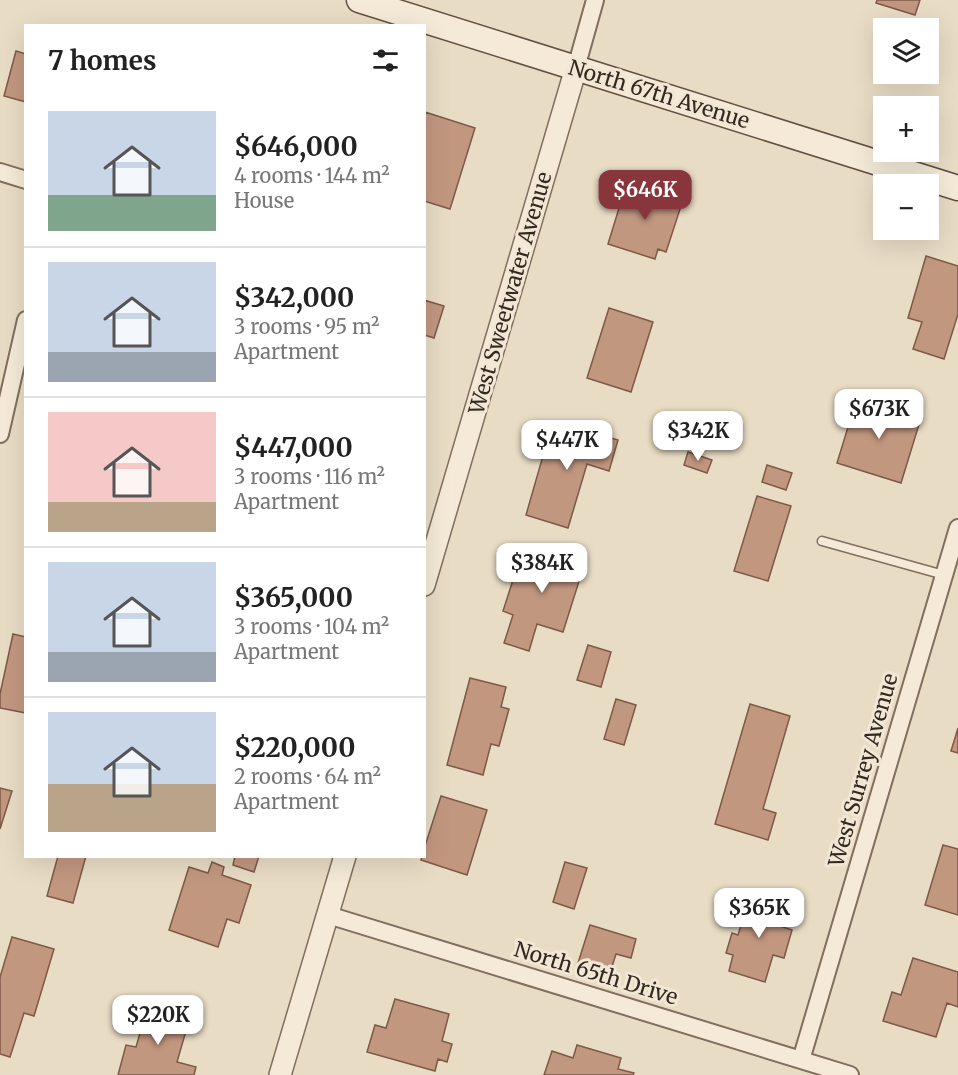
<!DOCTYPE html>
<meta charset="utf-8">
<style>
:root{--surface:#fff;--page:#f6f6f6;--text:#222;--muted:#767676;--line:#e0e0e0;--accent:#88353b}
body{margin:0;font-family:Merriweather,serif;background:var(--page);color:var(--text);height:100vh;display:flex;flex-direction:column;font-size:22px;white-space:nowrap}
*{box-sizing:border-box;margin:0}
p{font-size:20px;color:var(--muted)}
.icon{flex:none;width:33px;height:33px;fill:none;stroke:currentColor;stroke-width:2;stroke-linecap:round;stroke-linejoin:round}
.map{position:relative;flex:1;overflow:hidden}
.side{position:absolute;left:24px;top:24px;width:402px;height:834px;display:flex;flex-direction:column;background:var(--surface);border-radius:0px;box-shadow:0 6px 24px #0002}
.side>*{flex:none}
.fabs{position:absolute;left:873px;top:18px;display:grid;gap:12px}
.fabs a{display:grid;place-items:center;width:66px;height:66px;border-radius:0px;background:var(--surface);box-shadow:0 6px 24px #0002;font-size:30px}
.price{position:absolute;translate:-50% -51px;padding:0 14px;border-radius:12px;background:#fff;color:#222;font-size:20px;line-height:39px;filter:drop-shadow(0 2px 3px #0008)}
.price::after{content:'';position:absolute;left:50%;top:36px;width:18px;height:14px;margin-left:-9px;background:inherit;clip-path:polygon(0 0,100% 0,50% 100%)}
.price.current{background:var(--accent);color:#fff}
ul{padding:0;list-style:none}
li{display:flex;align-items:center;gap:18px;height:150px;padding:0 24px}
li+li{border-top:2px solid var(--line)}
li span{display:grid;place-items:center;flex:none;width:168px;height:120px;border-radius:0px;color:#555}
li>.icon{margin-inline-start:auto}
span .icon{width:72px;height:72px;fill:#fffc;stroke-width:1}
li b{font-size:26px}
h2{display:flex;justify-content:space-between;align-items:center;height:72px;padding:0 24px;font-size:26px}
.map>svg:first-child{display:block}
.building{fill:#c29780;stroke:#7d5946;stroke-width:1.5}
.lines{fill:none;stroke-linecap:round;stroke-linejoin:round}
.service-casing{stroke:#816e5e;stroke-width:11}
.minor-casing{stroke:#816e5e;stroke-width:20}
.tertiary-casing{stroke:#816e5e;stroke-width:24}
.secondary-casing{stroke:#635041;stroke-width:27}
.service{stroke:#f4ead7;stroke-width:8}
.minor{stroke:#f4ead7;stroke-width:16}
.tertiary{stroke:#f4ead7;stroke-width:21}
.secondary{stroke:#f4ead7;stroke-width:24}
.labels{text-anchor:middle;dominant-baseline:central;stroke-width:6;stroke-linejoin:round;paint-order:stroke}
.street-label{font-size:21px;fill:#332820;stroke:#f1e7d4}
</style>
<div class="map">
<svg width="958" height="1075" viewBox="0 0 958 1075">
<rect width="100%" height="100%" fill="#e8dcc5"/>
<path class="building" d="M 877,0 L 920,0 L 915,15 L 876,3 Z
M 16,51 L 26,54 L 26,102 L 4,96 Z
M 425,112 L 475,128 L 450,209 L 424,201 Z
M 627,182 L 683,200 L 666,252 L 658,249 L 655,259 L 608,244 Z
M 926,256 L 958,266 L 958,314 L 944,359 L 913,349 L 922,322 L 908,318 Z
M 424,300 L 444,306 L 434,338 L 424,335 Z
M 609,308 L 653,322 L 631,392 L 587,378 Z
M 857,398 L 921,418 L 901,483 L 837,463 Z
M 553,421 L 618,440 L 609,471 L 587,464 L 568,528 L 526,515 Z
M 688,452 L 712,460 L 707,473 L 684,465 Z
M 767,465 L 792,473 L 786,490 L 762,482 Z
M 757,496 L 791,506 L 768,581 L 734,571 Z
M 539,544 L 586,559 L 563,632 L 537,624 L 529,651 L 504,643 L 513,615 L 503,611 L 521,555 L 534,559 Z
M 13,634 L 26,637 L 26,713 L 0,708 L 0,694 Z
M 588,645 L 611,652 L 601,687 L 577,680 Z
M 470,678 L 506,687 L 501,707 L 509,709 L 499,746 L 491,744 L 483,775 L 447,765 Z
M 616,699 L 636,705 L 624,745 L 604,739 Z
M 750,704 L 790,716 L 763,809 L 776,813 L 768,840 L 715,824 Z
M 958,728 L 958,753 L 951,751 Z
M 0,788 L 12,791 L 0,829 Z
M 441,796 L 487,810 L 467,875 L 421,860 L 422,856 L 424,856 L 424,849 Z
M 943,845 L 958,849 L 958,915 L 925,905 Z
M 58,856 L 86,856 L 73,903 L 47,896 Z
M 235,856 L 259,856 L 254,872 L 233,865 Z
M 212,862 L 224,867 L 222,875 L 251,885 L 239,923 L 227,919 L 218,947 L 169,930 L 189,867 L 208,873 Z
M 565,862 L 587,868 L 574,909 L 553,902 Z
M 751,894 L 787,905 L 780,926 L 792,930 L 784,958 L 773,955 L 765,982 L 729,971 L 733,955 L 726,953 L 732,933 L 738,935 Z
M 590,925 L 636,939 L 631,958 L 616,954 L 610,973 L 578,963 Z
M 12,937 L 54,949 L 34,1016 L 24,1013 L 10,1057 L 0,1054 L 0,977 Z
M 913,958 L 958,972 L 958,1007 L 947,1003 L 936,1037 L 883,1021 L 892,992 L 901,995 Z
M 395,999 L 449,1014 L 442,1041 L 452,1044 L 447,1062 L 438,1059 L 435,1071 L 367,1052 L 375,1025 L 386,1028 Z
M 148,1005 L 190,1017 L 177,1062 L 196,1067 L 194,1075 L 118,1075 L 126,1045 L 136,1047 Z
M 577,1045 L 621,1058 L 618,1069 L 634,1073 L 633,1075 L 544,1075 L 552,1051 L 573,1058 Z"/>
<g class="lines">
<defs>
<path id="service" d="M 822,541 L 944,575"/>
<path id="minor" d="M 576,68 L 595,0
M 0,172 L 26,180
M 0,434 L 26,320
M 328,915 L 850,1075
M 801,1060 L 958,528"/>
<path id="tertiary" d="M 424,585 L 576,68
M 280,1075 L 345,856"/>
<path id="secondary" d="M 359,0 L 958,188"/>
</defs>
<use href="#service" class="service-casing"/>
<use href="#minor" class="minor-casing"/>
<use href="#tertiary" class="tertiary-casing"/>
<use href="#secondary" class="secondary-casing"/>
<use href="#service" class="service"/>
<use href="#minor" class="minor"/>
<use href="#tertiary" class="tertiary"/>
<use href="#secondary" class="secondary"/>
</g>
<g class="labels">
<g class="street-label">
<text transform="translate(659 94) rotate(17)">North 67th Avenue</text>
<text transform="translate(510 293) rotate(-74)">West Sweetwater Avenue</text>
<text transform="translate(863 770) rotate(-74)">West Surrey Avenue</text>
<text transform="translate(596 973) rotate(17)">North 65th Drive</text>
</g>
</g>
</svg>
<div class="fabs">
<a><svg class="icon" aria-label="layers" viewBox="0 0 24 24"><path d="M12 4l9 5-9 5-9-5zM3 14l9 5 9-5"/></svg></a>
<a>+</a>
<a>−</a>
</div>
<b class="price current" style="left:645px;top:221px">$646K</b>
<b class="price" style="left:879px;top:440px">$673K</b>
<b class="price" style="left:698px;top:462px">$342K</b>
<b class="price" style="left:567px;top:471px">$447K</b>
<b class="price" style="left:542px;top:594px">$384K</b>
<b class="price" style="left:759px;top:939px">$365K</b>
<b class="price" style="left:158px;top:1046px">$220K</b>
<section class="side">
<h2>7 homes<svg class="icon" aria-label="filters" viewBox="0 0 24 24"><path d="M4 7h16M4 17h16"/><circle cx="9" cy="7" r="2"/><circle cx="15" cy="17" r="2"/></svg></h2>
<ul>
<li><span style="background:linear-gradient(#c9d6e8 70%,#7fa58c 0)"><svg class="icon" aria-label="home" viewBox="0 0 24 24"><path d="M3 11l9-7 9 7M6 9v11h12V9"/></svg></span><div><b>$646,000</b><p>4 rooms · 144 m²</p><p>House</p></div></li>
<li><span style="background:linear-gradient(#c9d6e8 75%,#9aa5b1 0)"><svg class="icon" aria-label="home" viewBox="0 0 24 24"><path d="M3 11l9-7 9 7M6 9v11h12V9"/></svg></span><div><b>$342,000</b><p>3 rooms · 95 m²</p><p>Apartment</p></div></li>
<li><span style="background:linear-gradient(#f6c9c9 75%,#b9a48a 0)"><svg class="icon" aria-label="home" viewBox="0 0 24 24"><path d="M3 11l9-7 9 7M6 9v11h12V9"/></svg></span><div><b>$447,000</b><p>3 rooms · 116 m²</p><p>Apartment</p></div></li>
<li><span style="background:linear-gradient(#c9d6e8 75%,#9aa5b1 0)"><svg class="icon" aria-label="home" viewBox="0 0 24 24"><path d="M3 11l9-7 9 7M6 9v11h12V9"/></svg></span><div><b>$365,000</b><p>3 rooms · 104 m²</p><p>Apartment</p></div></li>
<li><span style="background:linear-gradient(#c9d6e8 60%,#b9a48a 0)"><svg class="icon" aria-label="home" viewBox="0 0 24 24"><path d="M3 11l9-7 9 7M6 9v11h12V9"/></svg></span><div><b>$220,000</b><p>2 rooms · 64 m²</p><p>Apartment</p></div></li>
</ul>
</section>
</div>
